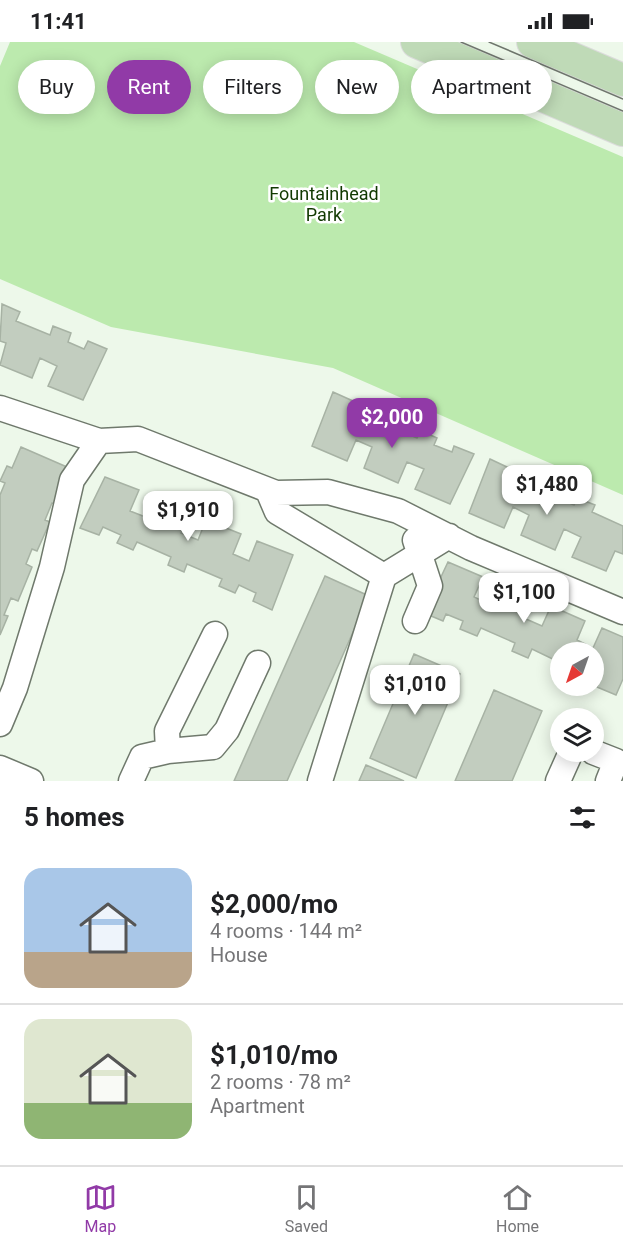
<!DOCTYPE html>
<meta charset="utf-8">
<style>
:root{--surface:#fff;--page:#f2f2f2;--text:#202124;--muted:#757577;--line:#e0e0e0;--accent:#913aa7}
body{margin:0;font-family:Roboto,sans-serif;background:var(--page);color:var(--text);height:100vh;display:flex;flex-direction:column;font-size:22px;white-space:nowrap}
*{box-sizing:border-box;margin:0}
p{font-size:20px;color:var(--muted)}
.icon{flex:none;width:33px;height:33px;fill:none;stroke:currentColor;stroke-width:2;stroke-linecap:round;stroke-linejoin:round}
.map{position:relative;height:739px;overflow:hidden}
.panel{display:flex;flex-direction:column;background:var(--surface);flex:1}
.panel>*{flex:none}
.hud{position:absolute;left:18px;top:18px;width:588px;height:54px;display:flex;gap:12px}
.needle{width:39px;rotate:220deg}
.fabs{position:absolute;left:550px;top:600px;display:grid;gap:12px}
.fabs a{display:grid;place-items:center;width:54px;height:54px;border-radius:50%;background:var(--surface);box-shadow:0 3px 15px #0003;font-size:30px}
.price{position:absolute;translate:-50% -51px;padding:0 14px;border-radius:12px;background:#fff;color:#222;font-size:20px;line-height:39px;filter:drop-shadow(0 2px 3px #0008)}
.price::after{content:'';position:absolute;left:50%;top:36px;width:18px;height:14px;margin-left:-9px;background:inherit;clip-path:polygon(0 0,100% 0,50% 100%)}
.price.on{background:var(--accent);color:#fff}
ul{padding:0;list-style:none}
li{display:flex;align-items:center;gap:18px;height:150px;padding:0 24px}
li+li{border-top:2px solid var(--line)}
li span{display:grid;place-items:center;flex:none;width:168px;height:120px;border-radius:18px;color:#555}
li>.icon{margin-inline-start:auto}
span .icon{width:72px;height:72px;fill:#fffc;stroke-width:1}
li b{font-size:26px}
h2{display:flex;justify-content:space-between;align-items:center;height:72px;padding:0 24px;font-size:26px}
.pill{padding:0 21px;border-radius:27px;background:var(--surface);box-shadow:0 3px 15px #0003;font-size:21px;line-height:54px}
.pill.on{background:var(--accent);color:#fff}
.status{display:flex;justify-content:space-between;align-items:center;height:42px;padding:0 30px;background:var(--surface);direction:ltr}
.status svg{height:16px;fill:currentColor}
.menu{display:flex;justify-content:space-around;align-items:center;height:84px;border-top:2px solid var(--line);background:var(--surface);font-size:16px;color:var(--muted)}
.menu a{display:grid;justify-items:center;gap:3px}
.menu .on{color:var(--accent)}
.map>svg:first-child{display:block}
.green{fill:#bceaae}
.building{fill:#c2cdbf;stroke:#a7b2a4;stroke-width:1.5}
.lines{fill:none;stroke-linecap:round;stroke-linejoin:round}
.minor-casing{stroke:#6f796c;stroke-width:27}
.major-casing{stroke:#dbdbdb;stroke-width:34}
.minor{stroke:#fff;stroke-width:24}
.major{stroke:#bfdab7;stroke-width:32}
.tram{stroke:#6f766d;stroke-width:1.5}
.labels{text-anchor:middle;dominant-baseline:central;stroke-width:5;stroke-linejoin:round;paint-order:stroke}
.park-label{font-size:18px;fill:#113901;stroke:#fff}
</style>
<div class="status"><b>11:41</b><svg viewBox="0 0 49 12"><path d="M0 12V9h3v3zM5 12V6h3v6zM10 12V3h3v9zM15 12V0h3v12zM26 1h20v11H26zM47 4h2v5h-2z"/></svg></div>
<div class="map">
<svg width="623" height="739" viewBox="0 0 623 739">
<rect width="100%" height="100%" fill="#edf8ea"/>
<path class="green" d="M 10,0 L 354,0 L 623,115 L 623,453 L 333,326 L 111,285 L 0,237 L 0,24 Z"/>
<path class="building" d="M 2,262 L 20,270 L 16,279 L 50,293 L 53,284 L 71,291 L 68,300 L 84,307 L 88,299 L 107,307 L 83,358 L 48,344 L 57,324 L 40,316 L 32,336 L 0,323 L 6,301 L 0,299 Z
M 333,350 L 353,359 L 350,367 L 366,374 L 370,366 L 386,374 L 383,381 L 417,396 L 421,389 L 437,396 L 434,403 L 452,410 L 454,404 L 474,412 L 450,462 L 415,447 L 424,427 L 407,420 L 398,441 L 364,426 L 372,405 L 356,398 L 347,419 L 312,404 Z
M 21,405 L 67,425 L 58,463 L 52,461 L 45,478 L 50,480 L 37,509 L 32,507 L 26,522 L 32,525 L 18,559 L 11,556 L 4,573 L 8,574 L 0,593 L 0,453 L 5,441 L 0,439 L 7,424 L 12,426 Z
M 490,417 L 509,426 L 506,434 L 523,442 L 527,434 L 543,441 L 540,448 L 574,463 L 577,456 L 595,463 L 592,470 L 623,484 L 623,512 L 615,509 L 606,529 L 572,515 L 581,495 L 564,487 L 555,508 L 521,493 L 529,473 L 513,465 L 504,486 L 469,471 Z
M 105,435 L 139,448 L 130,469 L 148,476 L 156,456 L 190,470 L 181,491 L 198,498 L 206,478 L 241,492 L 233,512 L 249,519 L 257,499 L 293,513 L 272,568 L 253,559 L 256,551 L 239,543 L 235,551 L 219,544 L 222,537 L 187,522 L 184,530 L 168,523 L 171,515 L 137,500 L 133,508 L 117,501 L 121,493 L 103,485 L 99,493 L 80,486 Z
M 448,520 L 483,535 L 474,555 L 491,563 L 500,542 L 534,557 L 526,577 L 542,584 L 551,564 L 585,579 L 577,598 L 593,606 L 602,586 L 623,595 L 623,637 L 616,653 L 597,645 L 600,637 L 594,635 L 594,610 L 561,610 L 561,621 L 532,607 L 528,616 L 512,609 L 515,601 L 481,586 L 477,594 L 460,587 L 463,579 L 446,572 L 443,579 L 424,571 Z
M 325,534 L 369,554 L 287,739 L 234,739 Z
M 414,612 L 460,632 L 416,736 L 370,716 Z
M 494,648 L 542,669 L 512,739 L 455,739 Z
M 366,723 L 404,739 L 359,739 Z"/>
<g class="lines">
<defs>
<path id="minor" d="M 0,366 L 99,399 L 138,397 L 276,451 L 328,450 L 398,469 L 471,506 L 623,570
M 268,449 L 277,470 L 384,534
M 415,579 L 430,544 L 415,498
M 0,682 L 15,646 L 52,525 L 72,438 L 99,399
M 168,709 L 167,689 L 215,592
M 593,710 L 616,719 L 608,739
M 0,726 L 31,739
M 131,739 L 142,715 L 168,709 L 213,705 L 227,688 L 258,621
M 320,739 L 384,534 L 449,494
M 558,739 L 571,710"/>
<path id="major" d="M 417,0 L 623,88
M 533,0 L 623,38"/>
</defs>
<use href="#minor" class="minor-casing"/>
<use href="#major" class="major-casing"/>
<use href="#minor" class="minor"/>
<use href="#major" class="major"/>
<path class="tram" d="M 461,0 L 623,69
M 489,0 L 623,57"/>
</g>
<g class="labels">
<g class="park-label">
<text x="324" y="151">Fountainhead<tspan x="324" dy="21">Park</tspan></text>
</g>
</g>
</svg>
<div class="fabs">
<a><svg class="needle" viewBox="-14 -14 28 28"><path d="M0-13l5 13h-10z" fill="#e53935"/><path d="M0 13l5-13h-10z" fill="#757577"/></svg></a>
<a><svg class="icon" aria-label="layers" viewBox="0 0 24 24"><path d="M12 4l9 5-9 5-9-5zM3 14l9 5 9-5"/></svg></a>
</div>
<b class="price on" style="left:392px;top:407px">$2,000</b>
<b class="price" style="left:547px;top:474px">$1,480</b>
<b class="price" style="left:188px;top:500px">$1,910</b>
<b class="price" style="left:524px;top:582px">$1,100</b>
<b class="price" style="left:415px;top:674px">$1,010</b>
<div class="hud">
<a class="pill">Buy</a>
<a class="pill on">Rent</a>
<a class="pill">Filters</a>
<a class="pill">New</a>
<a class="pill">Apartment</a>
</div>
</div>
<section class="panel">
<h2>5 homes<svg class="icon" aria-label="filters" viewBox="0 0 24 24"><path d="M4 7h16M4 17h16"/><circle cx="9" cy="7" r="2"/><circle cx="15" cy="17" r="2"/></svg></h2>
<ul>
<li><span style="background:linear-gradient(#a9c7e8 70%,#b9a48a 0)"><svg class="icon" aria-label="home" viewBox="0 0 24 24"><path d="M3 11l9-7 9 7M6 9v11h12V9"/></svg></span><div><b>$2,000/mo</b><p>4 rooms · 144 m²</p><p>House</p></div></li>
<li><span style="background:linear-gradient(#dfe7d0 70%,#8fb573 0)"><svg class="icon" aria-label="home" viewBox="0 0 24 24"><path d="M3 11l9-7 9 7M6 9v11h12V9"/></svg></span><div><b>$1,010/mo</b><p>2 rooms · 78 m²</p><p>Apartment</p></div></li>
</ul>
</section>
<nav class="menu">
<a class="on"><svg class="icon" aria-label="map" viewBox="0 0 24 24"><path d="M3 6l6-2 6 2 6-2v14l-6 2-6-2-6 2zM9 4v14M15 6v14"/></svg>Map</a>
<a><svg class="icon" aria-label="saved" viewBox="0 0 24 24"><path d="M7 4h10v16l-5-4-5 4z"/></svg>Saved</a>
<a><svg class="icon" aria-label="home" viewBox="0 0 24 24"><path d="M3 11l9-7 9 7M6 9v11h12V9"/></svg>Home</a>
</nav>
